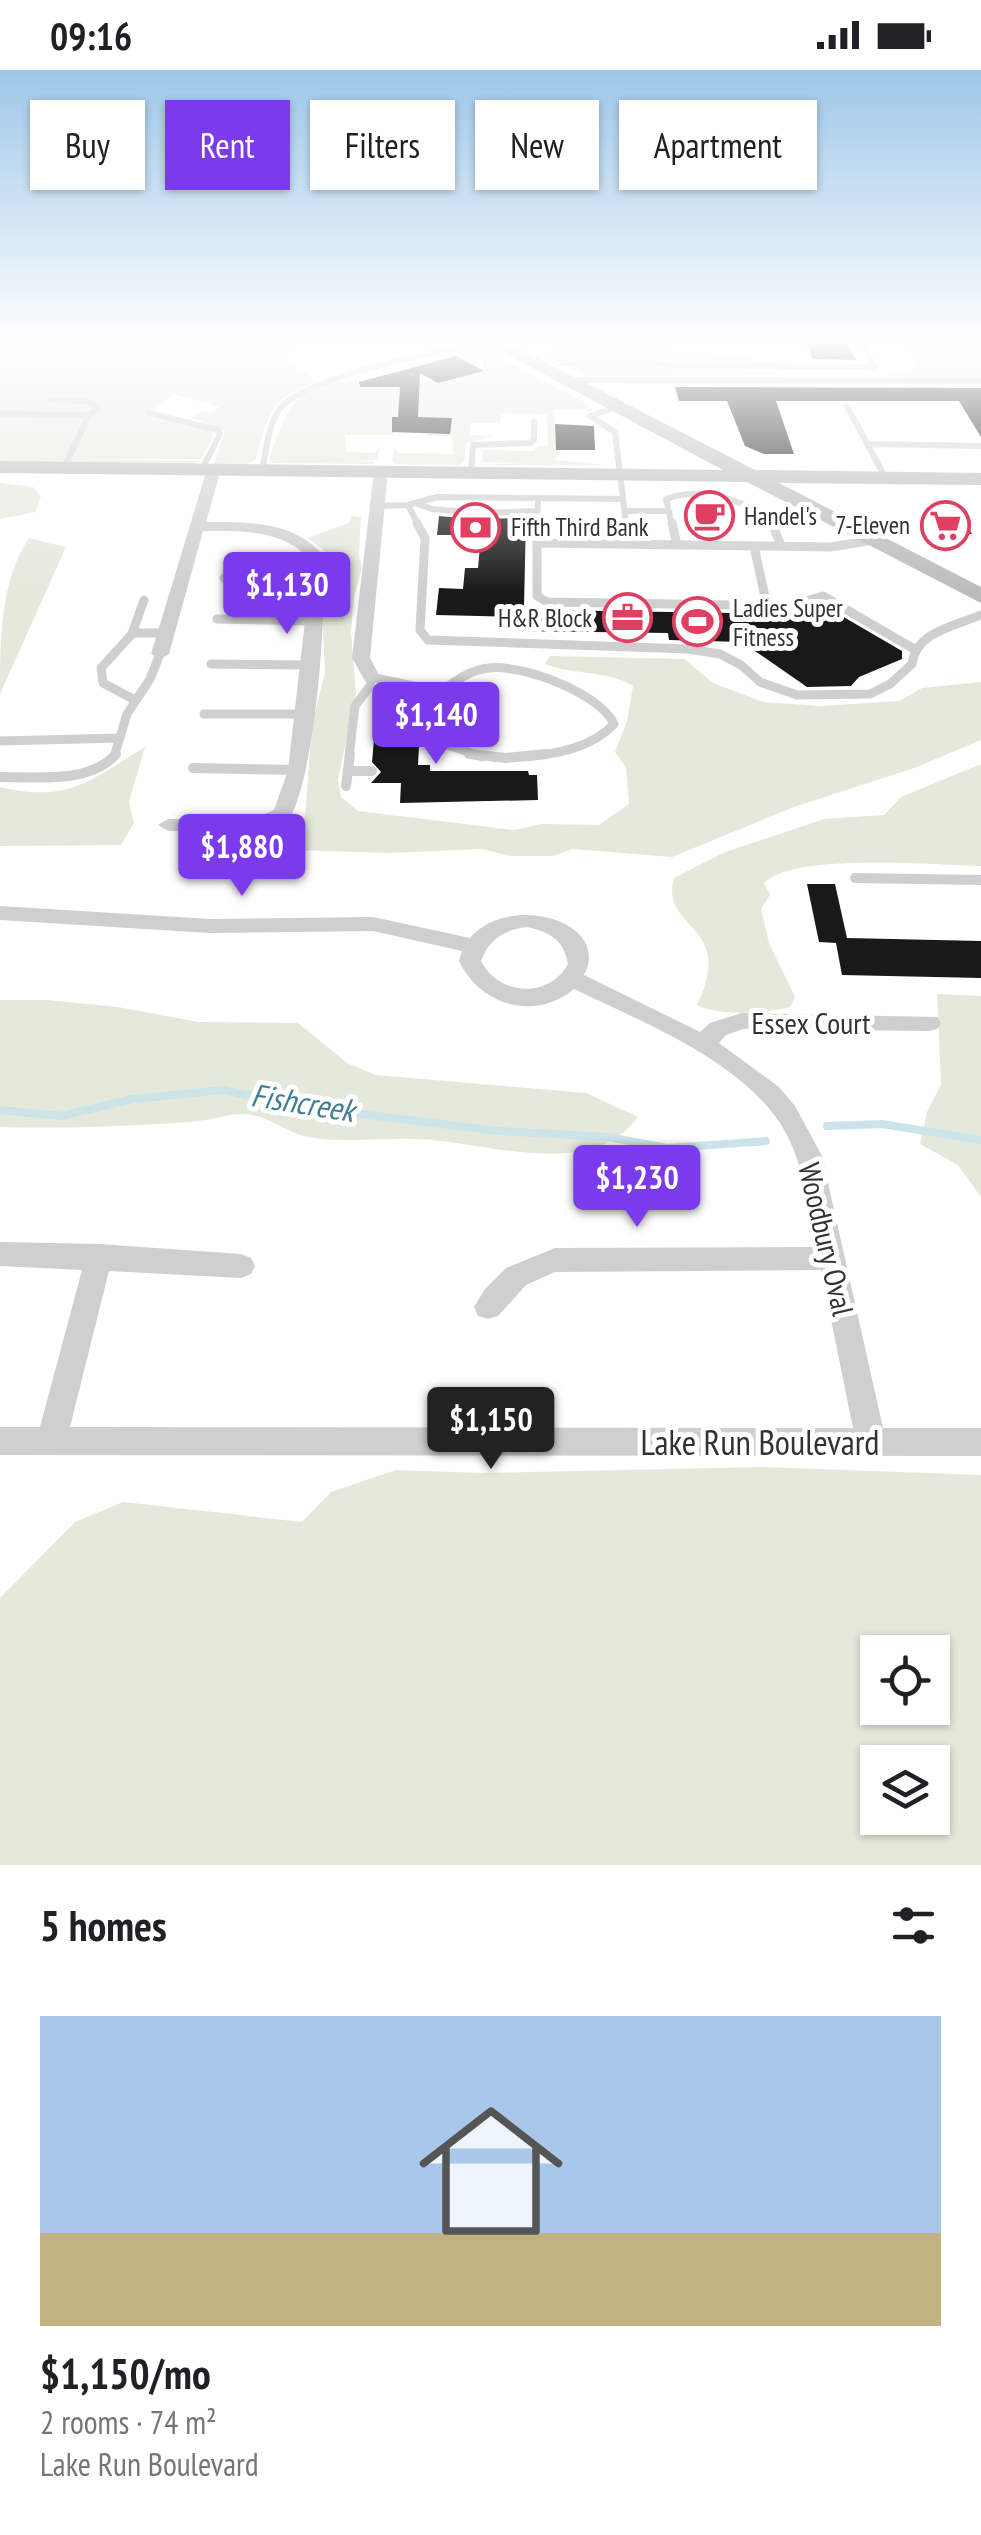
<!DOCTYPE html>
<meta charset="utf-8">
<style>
:root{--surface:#fff;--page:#f2f2f2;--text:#202124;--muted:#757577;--accent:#7c3aed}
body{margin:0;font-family:"PT Sans Narrow",sans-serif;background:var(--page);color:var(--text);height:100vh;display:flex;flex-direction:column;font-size:38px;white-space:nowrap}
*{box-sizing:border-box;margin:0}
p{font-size:32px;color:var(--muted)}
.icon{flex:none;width:55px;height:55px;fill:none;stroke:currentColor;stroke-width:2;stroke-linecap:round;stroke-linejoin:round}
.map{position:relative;height:1795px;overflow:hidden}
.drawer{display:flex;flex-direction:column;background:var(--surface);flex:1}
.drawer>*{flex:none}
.hud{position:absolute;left:30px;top:30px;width:922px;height:90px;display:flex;gap:20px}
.tools{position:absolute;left:860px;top:1565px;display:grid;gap:20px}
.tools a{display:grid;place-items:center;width:90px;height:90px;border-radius:0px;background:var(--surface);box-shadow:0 2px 8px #0004;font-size:50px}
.price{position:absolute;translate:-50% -85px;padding:0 22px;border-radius:10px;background:var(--accent);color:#fff;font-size:32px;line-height:65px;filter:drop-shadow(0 2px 5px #0008)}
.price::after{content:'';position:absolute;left:50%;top:60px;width:30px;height:22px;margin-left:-15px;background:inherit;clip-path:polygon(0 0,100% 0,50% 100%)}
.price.active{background:#222;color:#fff}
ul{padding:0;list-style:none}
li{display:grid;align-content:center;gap:20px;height:530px;padding:0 40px}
li span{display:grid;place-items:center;height:310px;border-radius:0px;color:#555}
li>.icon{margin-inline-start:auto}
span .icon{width:180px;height:180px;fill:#fffc;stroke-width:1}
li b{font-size:42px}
h2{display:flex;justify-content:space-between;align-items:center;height:120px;padding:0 40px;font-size:42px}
.pill{padding:0 35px;border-radius:0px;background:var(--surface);box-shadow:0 2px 8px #0004;font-size:35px;line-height:90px}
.pill.active{background:var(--accent);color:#fff}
.status{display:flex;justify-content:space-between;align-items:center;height:70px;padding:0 50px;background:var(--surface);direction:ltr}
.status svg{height:28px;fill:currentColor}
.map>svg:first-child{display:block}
.green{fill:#e4e9dc;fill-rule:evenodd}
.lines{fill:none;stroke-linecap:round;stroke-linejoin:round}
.stream{stroke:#cce3ea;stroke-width:8}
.building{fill:#191919}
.service-far2{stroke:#cfcfcf;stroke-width:6}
.service-far1{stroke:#cfcfcf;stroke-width:9}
.service{stroke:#cfcfcf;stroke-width:10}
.minor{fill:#cfcfcf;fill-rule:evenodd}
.secondary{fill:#bcbcbc;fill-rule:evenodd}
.labels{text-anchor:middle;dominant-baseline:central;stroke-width:10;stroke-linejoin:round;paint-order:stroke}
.far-poi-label{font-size:25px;fill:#323232;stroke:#fff;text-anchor:start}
.street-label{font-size:30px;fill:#323232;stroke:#fff}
.water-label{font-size:32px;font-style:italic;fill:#427e93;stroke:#fff}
.near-street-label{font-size:35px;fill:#323232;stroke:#fff}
</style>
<div class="status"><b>09:16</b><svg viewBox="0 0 49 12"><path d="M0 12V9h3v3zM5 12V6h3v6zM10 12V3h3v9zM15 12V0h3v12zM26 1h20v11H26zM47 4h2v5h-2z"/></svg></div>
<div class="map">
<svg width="981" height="1795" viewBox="0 0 981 1795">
<rect width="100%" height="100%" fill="#fff"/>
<path class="green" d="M 0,271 L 314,271 L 296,274 L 297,280 L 279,283 L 317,312 C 269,328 269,344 256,389 L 247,394 L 214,394 L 225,361 L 190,347 L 201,341 L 212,342 L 220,337 L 174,324 L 145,346 L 211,361 L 213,368 L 201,389 L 99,389 L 200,391 L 194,394 L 0,393 Z
M 556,271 L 645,271 L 667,281 L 747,286 L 773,305 L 586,306 L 545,283 L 555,279 Z
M 907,271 L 981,271 L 981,311 L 889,306 L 918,296 Z
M 468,278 L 482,278 L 590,335 L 586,336 L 594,340 L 587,342 L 585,339 L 554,339 L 556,379 L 559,382 L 555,390 L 606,395 L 481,395 L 526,393 L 482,392 L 483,380 L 534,381 L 536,377 L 548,375 L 547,344 L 501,343 L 500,353 L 470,353 L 470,365 L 494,366 L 466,373 L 464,391 L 459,395 L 395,394 L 392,391 L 395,378 L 398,383 L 454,384 L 452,366 L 427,366 L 451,349 L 435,347 L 396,359 L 393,365 L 345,365 L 346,382 L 374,383 L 379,378 L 377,390 L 357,391 L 376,392 L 373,394 L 269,393 L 274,391 L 269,390 C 287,337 295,311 358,311 L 358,317 L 400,317 L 399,331 L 410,332 L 419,314 L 433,310 L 439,313 L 482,302 L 482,286 L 489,284 L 479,286 L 477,298 L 456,286 L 412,298 L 407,295 L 468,282 Z
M 0,413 L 33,417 L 41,426 L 35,442 L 0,449 Z
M 352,446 L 361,447 L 359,485 L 362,498 L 354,527 L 351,562 L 356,624 L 338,710 L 341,727 L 358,741 L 514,760 L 541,754 L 599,755 L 629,734 L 626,697 L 615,682 L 627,651 L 633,616 C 604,599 576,606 545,594 L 550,586 L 684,589 L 713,613 L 763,632 L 821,636 L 899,631 L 922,618 L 981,612 L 981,670 L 914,698 L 794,737 L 672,787 L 573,779 L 553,786 L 511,786 L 481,779 L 388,783 L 294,780 L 291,770 L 305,746 L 312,654 L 325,603 L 322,536 L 336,497 L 331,486 L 308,468 L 349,453 Z
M 29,468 L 66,477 L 0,624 C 0,571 0,511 29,468 Z
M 145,677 L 129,732 L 134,753 L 121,775 L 0,776 L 0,717 C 69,733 89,711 145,677 Z
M 981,694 L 981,796 C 934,795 795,782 764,813 L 770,825 L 761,839 L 769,873 L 795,927 L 790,937 C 766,943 720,947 697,935 C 737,852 659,861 674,808 L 725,782 L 824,749 L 884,745 L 901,727 Z
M 937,924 L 981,926 L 981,1127 L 958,1095 L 920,1074 L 927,1042 L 941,1015 Z
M 0,930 L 47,930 L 118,937 L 198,952 L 298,953 L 347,993 L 376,1005 L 586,1023 L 638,1047 C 590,1113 482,1070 415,1069 C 379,1068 343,1073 308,1067 C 286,1063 266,1044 243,1044 C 227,1044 208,1051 191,1052 C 127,1056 64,1059 0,1057 Z
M 763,1397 L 981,1405 L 981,1795 L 0,1795 L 0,1528 L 75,1452 L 123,1432 L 302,1452 L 331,1422 L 396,1400 L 482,1403 ZM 878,1582 L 932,1582 L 932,1638 L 878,1638 ZM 878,1692 L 932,1692 L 932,1748 L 878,1748 Z"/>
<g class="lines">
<path class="stream" d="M 0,1040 L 61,1046 L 132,1029 L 224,1020 L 303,1037 L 498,1061 L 608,1067 L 667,1078 L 766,1071
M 827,1056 L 882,1054 L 981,1070"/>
</g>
<path class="building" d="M 805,271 L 847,271 L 856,290 L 813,289 Z
M 456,286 L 484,301 L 438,313 L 420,303 L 418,347 L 452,348 L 450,364 L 392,362 L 392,347 L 398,347 L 400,317 L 360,317 L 359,312 Z
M 675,317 L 981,318 L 981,367 L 959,331 L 776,331 L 794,384 L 764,384 L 745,376 L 727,331 L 679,331 Z
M 555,354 L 594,356 L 595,380 L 556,380 Z
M 477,436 L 482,449 L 526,448 L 524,536 L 547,540 L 790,544 L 823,535 L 902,581 L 902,589 L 859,607 L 851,616 L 807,617 L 742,572 L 669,570 L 668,563 L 517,561 L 517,547 L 436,545 L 439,518 L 463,519 L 465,498 L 478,498 L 481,465 L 437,465 L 439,446 L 470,449 Z
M 943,440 L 959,440 L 972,464 L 936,464 L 928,448 Z
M 414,635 L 414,639 L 421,639 L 418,695 L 430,695 L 430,701 L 528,701 L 529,705 L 537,705 L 538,730 L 400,733 L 401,713 L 371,713 L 381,702 L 372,692 L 377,636 Z
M 807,814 L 835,814 L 847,868 L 981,871 L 981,908 L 842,905 L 836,873 L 819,872 Z"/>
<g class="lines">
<path class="service-far2" d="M 556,293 L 875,297 L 861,271
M 566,310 L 981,311
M 51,330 L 86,331 L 99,338 L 89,345 L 64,398
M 847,336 L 885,407
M 149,343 L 218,360 L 220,364 L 202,399
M 0,344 L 89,345
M 868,374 L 981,376
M 262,400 C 266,382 268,356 279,340 C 304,305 445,281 490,271
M 471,402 L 473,375 L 530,373 L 534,370 L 534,352
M 623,429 L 626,456
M 415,433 L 432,439 L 468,442
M 408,435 L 419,456
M 377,436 L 408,435 L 437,427 L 538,428
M 625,441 L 669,441
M 484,443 L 538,441
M 537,456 L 538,428 L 623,429 L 615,362 L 590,346 L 617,337
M 672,456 L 666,429 C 703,416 737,429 770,448 L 773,456"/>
<path class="service-far1" d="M 417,453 L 425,468 L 420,560 L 428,570 L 688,579 L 720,584 L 741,595 L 760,612 L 797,625 L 870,624 L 890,614 L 912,594 C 916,562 954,556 981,545
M 537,453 L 537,473 L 831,477 L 873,470
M 626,453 L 628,474
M 672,453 L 677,475
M 772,453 L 781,476
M 537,473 L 537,526 L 547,532 L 790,536 L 823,526 L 914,579
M 754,476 L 767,536
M 224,508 L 317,509
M 217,549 L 312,551
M 132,563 L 166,563
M 211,594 L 308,595
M 441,622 L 452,639 L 448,675 L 482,687
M 441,622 C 456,610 470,600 489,598 C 522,594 600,623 614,654 C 592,678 556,684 524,687
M 135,630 L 103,613 L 101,598 L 132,564 L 144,530
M 204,644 L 303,644
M 0,671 L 120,668
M 114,687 L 127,644 L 150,609 L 160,584
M 349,687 L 355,636 L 370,616 L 371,607 L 441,622"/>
<path class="service" d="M 469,684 L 506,688 L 546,684
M 193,698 L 298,700
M 348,701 L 372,701
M 0,707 C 36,707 90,714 116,684
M 346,716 L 350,684
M 855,808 L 981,810"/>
<path class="minor" d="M 214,395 L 221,399 L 206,452 C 248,452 293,451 323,485 C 327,542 316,700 290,748 L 253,762 L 168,761 L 158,755 L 168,749 L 251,750 L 274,740 L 288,700 L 309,516 L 307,486 C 278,459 241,461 203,461 L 169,584 L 160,589 L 151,584 L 207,399 Z
M 381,397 L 388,401 L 370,588 L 380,607 L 371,612 L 365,611 L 352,588 L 374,401 Z
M 0,836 L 210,849 L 373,847 L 470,868 C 508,822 613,851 584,905 L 700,962 L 710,953 L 742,943 L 937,947 L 941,953 L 937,959 L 929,961 L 743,959 L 726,965 L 719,973 L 779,1017 L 795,1036 L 822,1086 L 883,1358 L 981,1358 L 981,1386 L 0,1385 L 0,1357 L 40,1357 L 82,1200 L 0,1196 L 0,1172 L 99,1174 L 241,1184 L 251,1188 L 255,1196 L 251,1204 L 241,1208 L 109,1201 L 70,1357 L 853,1358 L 821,1200 L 555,1202 L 526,1215 L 498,1246 L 488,1249 L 478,1246 L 474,1237 L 485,1219 L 506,1198 L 555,1178 L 816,1177 C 810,1139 804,1099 787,1065 C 749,993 644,953 574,919 C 534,952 480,935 459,891 L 462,881 L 373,861 L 210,863 L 0,850 ZM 527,857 C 550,862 564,870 568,894 C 549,929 499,926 481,891 C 489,869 504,860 527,857 Z"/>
<path class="secondary" d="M 482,271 L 504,271 L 755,400 L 981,403 L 981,415 L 779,413 L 981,517 L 981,533 L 747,412 L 0,403 L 0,391 L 723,400 Z"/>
</g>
<linearGradient id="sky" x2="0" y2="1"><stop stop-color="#9dc7e9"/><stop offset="0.52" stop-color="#fff"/><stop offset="1" stop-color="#fff" stop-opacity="0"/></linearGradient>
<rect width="981" height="522" fill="url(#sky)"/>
<defs>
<symbol id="cafe-ring" viewBox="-11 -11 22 22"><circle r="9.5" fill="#fff" stroke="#df3f60" stroke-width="1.5"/><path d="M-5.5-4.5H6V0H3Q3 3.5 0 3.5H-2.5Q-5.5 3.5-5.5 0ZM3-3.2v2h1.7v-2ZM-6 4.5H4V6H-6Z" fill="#df3f60"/></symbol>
<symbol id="supermarket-ring" viewBox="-11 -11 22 22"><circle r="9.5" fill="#fff" stroke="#df3f60" stroke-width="1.5"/><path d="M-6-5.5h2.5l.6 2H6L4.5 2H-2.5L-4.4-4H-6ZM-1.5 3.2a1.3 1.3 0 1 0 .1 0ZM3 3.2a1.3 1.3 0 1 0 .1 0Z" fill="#df3f60"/></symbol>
<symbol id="bank-ring" viewBox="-11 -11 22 22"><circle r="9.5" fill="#fff" stroke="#df3f60" stroke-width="1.5"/><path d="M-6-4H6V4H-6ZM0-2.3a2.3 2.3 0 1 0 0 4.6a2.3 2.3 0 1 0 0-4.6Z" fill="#df3f60"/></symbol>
<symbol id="office-ring" viewBox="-11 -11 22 22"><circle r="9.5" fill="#fff" stroke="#df3f60" stroke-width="1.5"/><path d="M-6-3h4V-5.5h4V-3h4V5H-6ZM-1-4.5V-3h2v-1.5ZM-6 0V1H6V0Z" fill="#df3f60"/></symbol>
<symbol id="stadium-ring" viewBox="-11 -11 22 22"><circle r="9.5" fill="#fff" stroke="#df3f60" stroke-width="1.5"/><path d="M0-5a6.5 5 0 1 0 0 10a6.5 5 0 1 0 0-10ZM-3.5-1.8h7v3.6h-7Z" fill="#df3f60"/></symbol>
</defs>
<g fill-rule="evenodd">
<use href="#cafe-ring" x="682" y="418" width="55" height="55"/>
<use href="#supermarket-ring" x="918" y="428" width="55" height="55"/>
<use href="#bank-ring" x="448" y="430" width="55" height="55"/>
<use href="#office-ring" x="600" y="520" width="55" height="55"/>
<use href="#stadium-ring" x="670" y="524" width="55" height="55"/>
</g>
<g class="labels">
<g class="far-poi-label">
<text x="744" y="446">Handel's</text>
<text x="910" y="455" text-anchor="end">7-Eleven</text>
<text x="511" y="457">Fifth Third Bank</text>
<text x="733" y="538">Ladies Super<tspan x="733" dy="29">Fitness</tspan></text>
<text x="592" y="548" text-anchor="end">H&amp;R Block</text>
</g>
<g class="street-label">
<text x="811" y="952">Essex Court</text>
<text transform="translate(827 1169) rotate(77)">Woodbury Oval</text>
</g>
<g class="water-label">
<text transform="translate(303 1032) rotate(9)">Fishcreek</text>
</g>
<g class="near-street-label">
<text x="760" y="1372">Lake Run Boulevard</text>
</g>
</g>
</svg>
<div class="tools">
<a><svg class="icon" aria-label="locate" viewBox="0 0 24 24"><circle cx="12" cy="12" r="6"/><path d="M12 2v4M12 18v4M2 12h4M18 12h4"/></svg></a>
<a><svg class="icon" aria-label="layers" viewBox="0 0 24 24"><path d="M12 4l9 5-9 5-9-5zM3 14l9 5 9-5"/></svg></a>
</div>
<b class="price" style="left:287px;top:567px">$1,130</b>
<b class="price" style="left:436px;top:697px">$1,140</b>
<b class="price" style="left:242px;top:829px">$1,880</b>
<b class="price" style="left:637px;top:1160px">$1,230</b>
<b class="price active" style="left:491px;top:1402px">$1,150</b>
<div class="hud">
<a class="pill">Buy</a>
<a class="pill active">Rent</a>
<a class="pill">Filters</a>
<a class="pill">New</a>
<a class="pill">Apartment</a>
</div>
</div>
<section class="drawer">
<h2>5 homes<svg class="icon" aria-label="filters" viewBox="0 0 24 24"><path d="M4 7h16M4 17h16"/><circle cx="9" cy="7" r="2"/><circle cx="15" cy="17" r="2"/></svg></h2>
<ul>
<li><span style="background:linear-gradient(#a9c7e8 70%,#c2b280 0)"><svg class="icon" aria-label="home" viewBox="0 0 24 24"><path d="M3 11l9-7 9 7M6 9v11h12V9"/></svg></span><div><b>$1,150/mo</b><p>2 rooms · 74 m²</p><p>Lake Run Boulevard</p></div></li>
</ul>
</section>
